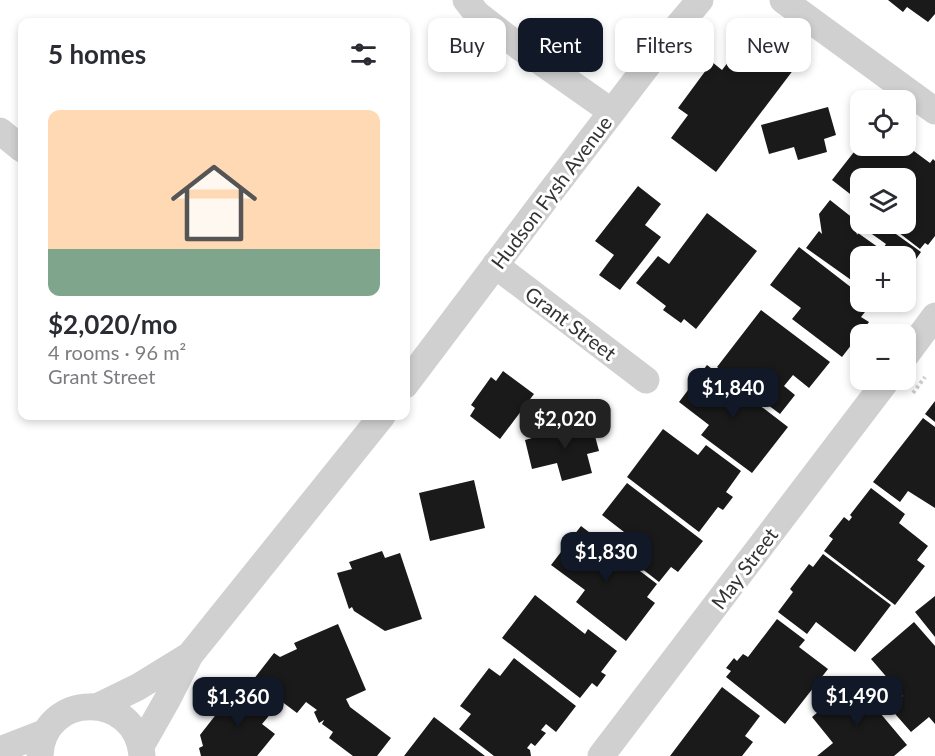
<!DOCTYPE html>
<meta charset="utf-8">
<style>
:root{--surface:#fff;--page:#f7f7f7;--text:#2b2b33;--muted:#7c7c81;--accent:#111827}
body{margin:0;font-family:Lato,sans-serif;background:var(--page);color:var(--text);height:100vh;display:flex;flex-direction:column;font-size:22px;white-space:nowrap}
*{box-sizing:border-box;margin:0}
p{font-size:20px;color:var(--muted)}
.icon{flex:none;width:33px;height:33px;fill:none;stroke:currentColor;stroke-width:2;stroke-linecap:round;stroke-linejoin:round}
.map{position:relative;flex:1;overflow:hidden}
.drawer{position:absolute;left:18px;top:18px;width:392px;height:402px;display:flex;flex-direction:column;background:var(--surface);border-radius:12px;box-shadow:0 3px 9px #0003}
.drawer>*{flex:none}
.hud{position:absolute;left:428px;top:18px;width:417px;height:54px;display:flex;gap:12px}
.controls{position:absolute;left:850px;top:90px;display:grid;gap:12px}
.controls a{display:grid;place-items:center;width:66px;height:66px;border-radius:12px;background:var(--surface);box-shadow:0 3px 9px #0003;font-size:30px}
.price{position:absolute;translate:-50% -51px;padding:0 14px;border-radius:12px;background:var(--accent);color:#fff;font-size:20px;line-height:39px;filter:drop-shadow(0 2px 3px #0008)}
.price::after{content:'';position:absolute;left:50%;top:36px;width:18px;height:14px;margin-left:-9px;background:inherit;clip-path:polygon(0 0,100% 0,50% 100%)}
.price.current{background:#222;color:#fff}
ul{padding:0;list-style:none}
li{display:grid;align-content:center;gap:12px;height:318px;padding:0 30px}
li span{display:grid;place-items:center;height:186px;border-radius:12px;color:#555}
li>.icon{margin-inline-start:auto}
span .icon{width:108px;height:108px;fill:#fffc;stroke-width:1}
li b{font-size:26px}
h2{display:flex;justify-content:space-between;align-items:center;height:72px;padding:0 30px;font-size:26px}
.tag{padding:0 21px;border-radius:12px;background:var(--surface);box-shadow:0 3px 9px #0003;font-size:21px;line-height:54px}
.tag.current{background:var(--accent);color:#fff}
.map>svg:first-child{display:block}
.building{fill:#1a1a1a}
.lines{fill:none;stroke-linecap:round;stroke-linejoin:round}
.path{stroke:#cdcdcd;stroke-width:4;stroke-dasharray:3 3;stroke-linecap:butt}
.minor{stroke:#d0d0d0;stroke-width:27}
.labels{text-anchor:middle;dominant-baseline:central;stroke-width:6;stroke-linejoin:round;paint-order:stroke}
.street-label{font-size:20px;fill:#333;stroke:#fff}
</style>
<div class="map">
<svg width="935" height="756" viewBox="0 0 935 756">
<rect width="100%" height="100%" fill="#fff"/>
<path class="building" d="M 888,0 L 935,0 L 935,14 L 928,22 L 907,7 L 903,12 Z
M 749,35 L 794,69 L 716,172 L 671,138 L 688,115 L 678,108 L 712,62 L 722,70 Z
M 828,107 L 836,135 L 824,139 L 827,152 L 798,160 L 794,147 L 769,154 L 761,125 Z
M 861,143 L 861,146 L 907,146 L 930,163 L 933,159 L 935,161 L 935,236 L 928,245 L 925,243 L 920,249 L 894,229 L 898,224 L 906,224 L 906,178 L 861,178 L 861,188 L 854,197 L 832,180 Z
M 638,186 L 661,204 L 645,225 L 661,237 L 620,290 L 599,275 L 614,255 L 595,241 Z
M 830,200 L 854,219 L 857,235 L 858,233 L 882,250 L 886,244 L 862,227 L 865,224 L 882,224 L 921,252 L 906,273 L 906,256 L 861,256 L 861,287 L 806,248 L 819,231 L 822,234 L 819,214 Z
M 707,213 L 757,251 L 696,329 L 684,319 L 681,323 L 663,310 L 666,306 L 636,283 L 658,256 L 669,264 Z
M 799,247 L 861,295 L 861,302 L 872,303 L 861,317 L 869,322 L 842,357 L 792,319 L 801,308 L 770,285 Z
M 761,310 L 830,362 L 809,388 L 793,375 L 784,386 L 795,395 L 780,414 L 717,367 Z
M 707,365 L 788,427 L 752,473 L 701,435 L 709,425 L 679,402 Z
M 503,371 L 534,394 L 500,439 L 470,416 L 475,408 L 471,405 L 491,377 L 496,381 Z
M 935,401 L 935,422 L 925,414 Z
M 923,418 L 935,427 L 935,508 L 908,491 L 900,502 L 873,482 Z
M 591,421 L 599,451 L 587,454 L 592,473 L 562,481 L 557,463 L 532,469 L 525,440 Z
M 663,429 L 698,455 L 706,445 L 741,471 L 726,492 L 733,497 L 723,510 L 718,507 L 699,532 L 627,477 Z
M 474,480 L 485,528 L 430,541 L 419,493 Z
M 627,483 L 703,541 L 678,572 L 671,567 L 659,582 L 613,546 L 624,532 L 602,515 Z
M 871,488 L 905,514 L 899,523 L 928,546 L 917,560 L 925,566 L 895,605 L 824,551 L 833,539 L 829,536 L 844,517 L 849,521 L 852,517 L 850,515 Z
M 581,526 L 657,584 L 647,597 L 655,603 L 626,641 L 576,602 L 585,590 L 551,565 Z
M 382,551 L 385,558 L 400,553 L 422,619 L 385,631 L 354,611 L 352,607 L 349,609 L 337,573 L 352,569 L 349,562 Z
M 823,554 L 891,605 L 855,652 L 816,622 L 807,634 L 778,612 L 793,592 L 790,589 L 809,564 L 813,567 Z
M 535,595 L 585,634 L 588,629 L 617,651 L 601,672 L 606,675 L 597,687 L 592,683 L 580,698 L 502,638 Z
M 935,596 L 935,637 L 915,612 Z
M 777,619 L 805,640 L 799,647 L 828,669 L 785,724 L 726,677 L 731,671 L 726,668 L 734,658 L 737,661 L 743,654 L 748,657 Z
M 914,622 L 935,646 L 935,724 L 929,717 L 911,732 L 889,707 L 903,696 L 871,659 Z
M 338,624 L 366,690 L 346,699 L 350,707 L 391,738 L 377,756 L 353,756 L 329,738 L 333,732 L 322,724 L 324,720 L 319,723 L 314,712 L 317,710 L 306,702 L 297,713 L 253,680 L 274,653 L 280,657 L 297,649 L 294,643 Z
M 514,658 L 576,706 L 556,732 L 546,724 L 541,730 L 546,733 L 535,746 L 531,743 L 527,748 L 530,750 L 531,756 L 494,756 L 459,729 L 471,714 L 460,706 L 489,668 L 500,676 Z
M 854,682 L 907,745 L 894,756 L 817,756 L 833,743 L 812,717 Z
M 239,685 L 273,711 L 262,724 L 275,734 L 257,756 L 201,756 L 199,748 L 203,746 L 200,735 Z
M 722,687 L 760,716 L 745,736 L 753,742 L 742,756 L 670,756 Z
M 434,717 L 485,756 L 404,756 Z"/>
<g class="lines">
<path class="path" d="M 913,393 L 925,377"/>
<path class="minor" d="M 466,0 L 477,14 L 521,48 L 612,112
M 783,0 L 935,111
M 0,131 L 22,149
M 495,265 L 646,380
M 906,355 L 935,316
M 405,385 L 546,198 L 673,32 L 700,0
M 97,707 L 138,687 L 190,655
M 141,746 L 167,700 L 190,655 L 382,416
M 0,750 L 46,732
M 40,756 C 42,691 137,690 142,756
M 601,756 L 887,380"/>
</g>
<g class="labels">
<g class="street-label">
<text transform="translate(551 192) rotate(-53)">Hudson Fysh Avenue</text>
<text transform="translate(571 323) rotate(37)">Grant Street</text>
<text transform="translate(744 568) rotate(-53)">May Street</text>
</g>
</g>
</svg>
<div class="controls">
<a><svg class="icon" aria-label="locate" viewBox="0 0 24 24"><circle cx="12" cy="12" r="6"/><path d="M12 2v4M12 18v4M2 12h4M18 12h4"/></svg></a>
<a><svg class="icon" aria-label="layers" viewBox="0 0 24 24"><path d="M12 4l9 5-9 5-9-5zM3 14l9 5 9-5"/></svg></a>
<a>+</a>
<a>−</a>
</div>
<b class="price" style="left:733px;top:419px">$1,840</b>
<b class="price current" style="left:565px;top:450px">$2,020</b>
<b class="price" style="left:606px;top:583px">$1,830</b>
<b class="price" style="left:857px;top:727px">$1,490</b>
<b class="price" style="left:238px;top:728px">$1,360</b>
<div class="hud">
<a class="tag">Buy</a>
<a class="tag current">Rent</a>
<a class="tag">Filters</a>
<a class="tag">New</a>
</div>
<section class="drawer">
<h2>5 homes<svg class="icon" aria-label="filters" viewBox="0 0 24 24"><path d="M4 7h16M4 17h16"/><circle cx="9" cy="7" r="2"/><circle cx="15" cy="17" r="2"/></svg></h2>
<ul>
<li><span style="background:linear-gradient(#ffd9b3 75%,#7fa58c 0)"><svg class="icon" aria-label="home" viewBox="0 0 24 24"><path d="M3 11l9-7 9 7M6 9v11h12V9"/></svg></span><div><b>$2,020/mo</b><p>4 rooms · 96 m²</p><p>Grant Street</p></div></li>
</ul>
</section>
</div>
